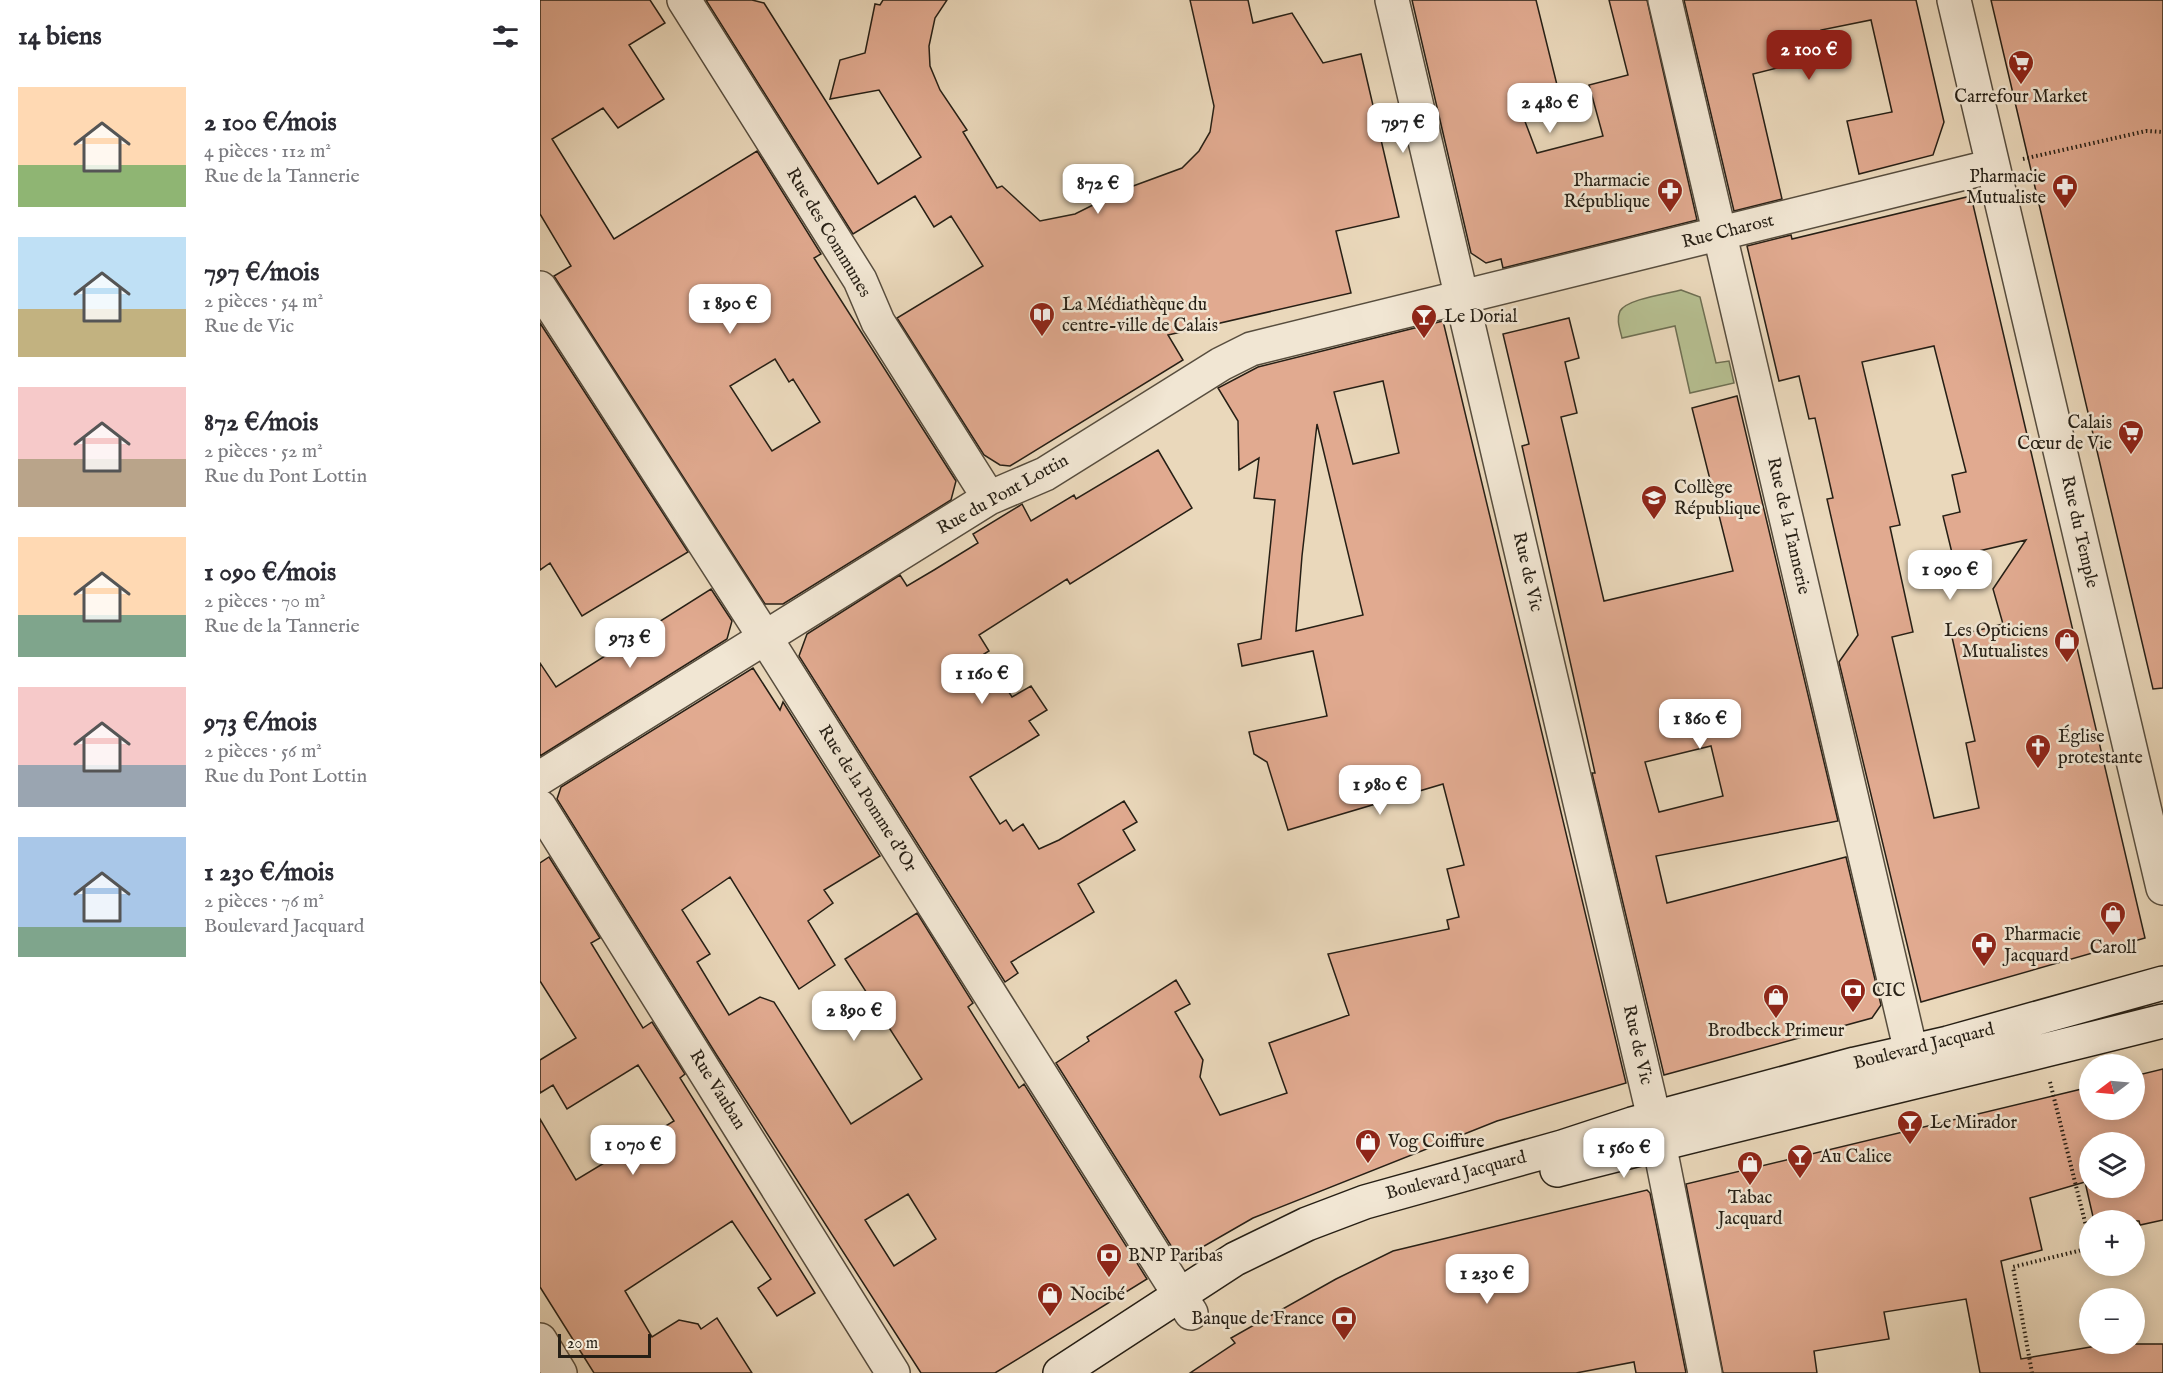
<!DOCTYPE html>
<html lang="fr">
<meta charset="utf-8">
<style>
:root{--surface:#fff;--page:#f2f2f3;--text:#2b2b33;--muted:#7c7c81;--accent:#8f2418}
body{margin:0;font-family:"IM FELL English",serif;background:var(--page);color:var(--text);height:100vh;display:flex;flex-direction:column;font-size:22px;white-space:nowrap}
*{box-sizing:border-box;margin:0}
p{font-size:20px;color:var(--muted)}
.icon{flex:none;width:33px;height:33px;fill:none;stroke:currentColor;stroke-width:2;stroke-linecap:round;stroke-linejoin:round}
.map{position:relative;flex:1;overflow:hidden}
.sheet{display:flex;flex-direction:column;background:var(--surface);width:540px}
.sheet>*{flex:none}
.needle{width:39px;rotate:254deg}
.controls{position:absolute;left:1539px;top:1054px;display:grid;gap:12px}
.controls a{display:grid;place-items:center;width:66px;height:66px;border-radius:50%;background:var(--surface);box-shadow:0 3px 15px #0003;font-size:30px}
.scale{position:absolute;left:18px;bottom:15px;width:93px;box-sizing:border-box;padding-left:6px;border:3px solid #261f15;border-top:0;font-size:16px;line-height:21px;white-space:nowrap;color:#261f15;-webkit-text-stroke:4px #f1e6d3;paint-order:stroke}
.price{position:absolute;translate:-50% -51px;padding:0 14px;border-radius:12px;background:#fff;color:#222;font-size:20px;line-height:39px;filter:drop-shadow(0 2px 3px #0008)}
.price::after{content:'';position:absolute;left:50%;top:36px;width:18px;height:14px;margin-left:-9px;background:inherit;clip-path:polygon(0 0,100% 0,50% 100%)}
.price.selected{background:var(--accent);color:#fff}
ul{padding:0;list-style:none}
li{display:flex;align-items:center;gap:18px;height:150px;padding:0 18px}
li span{display:grid;place-items:center;flex:none;width:168px;height:120px;border-radius:0px;color:#555}
li>.icon{margin-inline-start:auto}
span .icon{width:72px;height:72px;fill:#fffc;stroke-width:1}
li b{font-size:26px}
h2{display:flex;justify-content:space-between;align-items:center;height:72px;padding:0 18px;font-size:26px}
main{display:flex;flex:1;min-height:0}
.map>svg:first-child{display:block}
.green{fill:#b6bf91;stroke:#6e6f53;stroke-width:1.5}
.building{fill:#e1aa90;stroke:#261f15;stroke-width:1.5;fill-rule:evenodd}
.lines{fill:none;stroke-linecap:round;stroke-linejoin:round}
.street-casing{stroke:#574d3e;stroke-width:36}
.secondary-casing{stroke:#261f15;stroke-width:36}
.path{stroke:#261f15;stroke-width:4;stroke-dasharray:1.5 3;stroke-linecap:butt}
.street{stroke:#f1e6d3;stroke-width:33}
.secondary{stroke:#f1e6d3;stroke-width:33}
.labels{text-anchor:middle;dominant-baseline:central;stroke-width:5;stroke-linejoin:round;paint-order:stroke}
.poi-label{font-size:18px;fill:#261f15;stroke:#f1e6d3;text-anchor:start}
.street-label{font-size:18px;fill:#261f15;stroke:#f1e6d3}
</style>
<main>
<section class="sheet">
<h2>14 biens<svg class="icon" aria-label="filters" viewBox="0 0 24 24"><path d="M4 7h16M4 17h16"/><circle cx="9" cy="7" r="2"/><circle cx="15" cy="17" r="2"/></svg></h2>
<ul>
<li><span style="background:linear-gradient(#ffd9b3 65%,#8fb573 0)"><svg class="icon" aria-label="home" viewBox="0 0 24 24"><path d="M3 11l9-7 9 7M6 9v11h12V9"/></svg></span><div><b>2 100 €/mois</b><p>4 pièces · 112 m²</p><p>Rue de la Tannerie</p></div></li>
<li><span style="background:linear-gradient(#bfe0f5 60%,#c2b280 0)"><svg class="icon" aria-label="home" viewBox="0 0 24 24"><path d="M3 11l9-7 9 7M6 9v11h12V9"/></svg></span><div><b>797 €/mois</b><p>2 pièces · 54 m²</p><p>Rue de Vic</p></div></li>
<li><span style="background:linear-gradient(#f6c9c9 60%,#b9a48a 0)"><svg class="icon" aria-label="home" viewBox="0 0 24 24"><path d="M3 11l9-7 9 7M6 9v11h12V9"/></svg></span><div><b>872 €/mois</b><p>2 pièces · 52 m²</p><p>Rue du Pont Lottin</p></div></li>
<li><span style="background:linear-gradient(#ffd9b3 65%,#7fa58c 0)"><svg class="icon" aria-label="home" viewBox="0 0 24 24"><path d="M3 11l9-7 9 7M6 9v11h12V9"/></svg></span><div><b>1 090 €/mois</b><p>2 pièces · 70 m²</p><p>Rue de la Tannerie</p></div></li>
<li><span style="background:linear-gradient(#f6c9c9 65%,#9aa5b1 0)"><svg class="icon" aria-label="home" viewBox="0 0 24 24"><path d="M3 11l9-7 9 7M6 9v11h12V9"/></svg></span><div><b>973 €/mois</b><p>2 pièces · 56 m²</p><p>Rue du Pont Lottin</p></div></li>
<li><span style="background:linear-gradient(#a9c7e8 75%,#7fa58c 0)"><svg class="icon" aria-label="home" viewBox="0 0 24 24"><path d="M3 11l9-7 9 7M6 9v11h12V9"/></svg></span><div><b>1 230 €/mois</b><p>2 pièces · 76 m²</p><p>Boulevard Jacquard</p></div></li>
</ul>
</section>
<div class="map">
<svg width="1623" height="1373" viewBox="0 0 1623 1373">
<rect width="100%" height="100%" fill="#ead8bb"/>
<filter id="stains"><feTurbulence type="fractalNoise" baseFrequency=".00333" numOctaves="4"/><feColorMatrix values="0 0 0 0 .2 0 0 0 0 .09 0 0 0 0 .02 0 0 0 .5 -.17"/></filter>
<radialGradient id="worn" r=".72"><stop offset=".6" stop-color="#630" stop-opacity="0"/><stop offset="1" stop-color="#630" stop-opacity=".3"/></radialGradient>
<path class="green" d="M 1141,290 L 1160,297 L 1176,363 L 1189,361 L 1194,383 L 1150,393 L 1135,326 L 1082,338 C 1080,329 1076,320 1080,311 C 1087,299 1126,294 1141,290 Z"/>
<path class="building" d="M 0,0 L 110,0 L 125,23 L 89,45 L 124,99 L 78,128 L 63,108 L 12,139 L 74,239 L 217,151 L 281,254 L 274,258 L 416,481 L 411,500 L 243,604 L 225,604 L 14,276 L 31,266 L 0,214 ZM 235,359 L 249,382 L 253,379 L 280,422 L 232,451 L 190,386 Z
M 166,0 L 212,0 L 224,3 L 338,184 L 381,157 L 339,90 L 290,99 L 300,60 L 325,53 L 335,4 L 340,5 L 343,0 L 407,0 L 395,18 L 389,46 L 390,66 L 400,90 L 427,130 L 423,132 L 457,188 L 462,186 L 500,221 L 535,214 L 585,189 L 642,168 L 659,151 L 670,132 L 674,106 L 650,0 L 708,0 L 713,23 L 752,13 L 783,63 L 821,54 L 859,217 L 796,231 L 811,293 L 628,335 L 643,360 L 470,466 L 460,465 L 444,455 L 357,318 L 443,266 L 411,216 L 394,227 L 375,196 L 313,234 Z
M 872,0 L 996,0 L 1019,93 L 978,103 L 997,153 L 1063,136 L 1049,85 L 1088,75 L 1069,0 L 1107,0 L 1157,220 L 963,268 L 961,259 L 946,263 L 931,253 Z
M 1144,0 L 1376,0 L 1404,122 L 1393,155 L 1319,174 L 1307,121 L 1352,112 L 1331,20 L 1281,30 L 1286,56 L 1213,74 L 1242,199 L 1194,211 Z
M 1451,0 L 1623,0 L 1623,688 L 1613,689 Z
M 1431,196 L 1605,938 L 1381,1002 L 1299,662 L 1318,635 L 1287,499 L 1293,498 L 1275,418 L 1269,419 L 1259,376 L 1239,381 L 1207,246 L 1251,235 L 1252,239 ZM 1394,346 L 1426,472 L 1412,475 L 1420,512 L 1403,516 L 1413,557 L 1486,540 L 1453,589 L 1463,624 L 1412,637 L 1435,741 L 1426,743 L 1439,808 L 1394,818 L 1352,637 L 1373,632 L 1350,527 L 1360,525 L 1322,362 Z
M 1029,318 L 1039,358 L 1025,362 L 1037,413 L 1021,417 L 1064,601 L 1193,571 L 1152,408 L 1197,396 L 1298,821 L 1116,856 L 1127,903 L 1306,857 L 1341,1005 L 1332,1018 L 1124,1075 L 1052,773 L 1055,773 L 982,446 L 989,444 L 963,334 ZM 1171,746 L 1183,796 L 1119,812 L 1105,762 Z
M 903,321 L 1086,1083 L 957,1121 L 713,1218 L 640,1260 L 516,1063 L 549,1041 L 547,1037 L 636,980 L 650,1004 L 635,1012 L 663,1060 L 660,1077 L 680,1115 L 747,1093 L 729,1043 L 809,1015 L 788,954 L 909,929 L 907,920 L 919,917 L 907,869 L 924,865 L 903,784 L 748,830 L 727,762 L 714,754 L 709,732 L 787,716 L 773,651 L 702,666 L 698,644 L 721,639 L 735,500 L 714,498 L 719,458 L 699,470 L 698,421 L 678,388 L 718,367 ZM 843,381 L 859,453 L 813,464 L 794,392 ZM 777,424 L 823,615 L 756,631 L 762,556 Z
M 0,323 L 148,552 L 42,616 L 10,563 L 0,570 Z
M 618,450 L 652,508 L 530,584 L 527,579 L 439,635 L 449,651 L 444,654 L 472,697 L 491,686 L 507,710 L 489,721 L 499,735 L 430,777 L 460,824 L 466,820 L 473,831 L 483,824 L 499,849 L 519,840 L 584,801 L 597,822 L 583,830 L 595,850 L 538,884 L 554,912 L 471,962 L 478,973 L 465,982 L 259,656 L 267,634 L 360,575 L 367,586 L 394,570 L 438,543 L 433,534 L 479,506 L 482,504 L 491,521 L 534,495 L 536,499 Z
M 171,589 L 192,621 L 187,639 L 0,756 L 0,663 L 16,687 Z
M 213,668 L 240,710 L 243,702 L 340,856 L 284,890 L 293,903 L 268,921 L 295,965 L 259,989 L 190,877 L 142,910 L 170,954 L 157,962 L 189,1015 L 220,997 L 234,1002 L 311,1124 L 382,1079 L 305,959 L 377,913 L 433,1003 L 428,1007 L 479,1088 L 484,1084 L 607,1279 L 455,1373 L 381,1373 L 176,1054 L 17,799 L 21,787 ZM 368,1194 L 396,1239 L 354,1266 L 325,1220 Z
M 9,857 L 60,938 L 51,943 L 103,1028 L 112,1022 L 145,1074 L 140,1078 L 275,1293 L 237,1316 L 218,1288 L 231,1279 L 192,1221 L 85,1291 L 112,1337 L 139,1320 L 158,1324 L 161,1329 L 177,1318 L 212,1373 L 54,1373 L 0,1287 L 0,1119 L 36,1180 L 134,1121 L 98,1065 L 27,1109 L 13,1085 L 0,1093 L 0,1060 L 36,1038 L 0,981 L 0,863 Z
M 1623,1069 L 1623,1220 L 1600,1225 L 1599,1221 L 1554,1221 L 1545,1182 L 1490,1198 L 1502,1250 L 1461,1261 L 1481,1359 L 1568,1344 L 1623,1344 L 1623,1373 L 1440,1373 L 1426,1299 L 1344,1312 L 1349,1339 L 1274,1351 L 1277,1373 L 1183,1373 L 1146,1184 L 1550,1087 L 1550,1110 L 1594,1110 L 1594,1076 ZM 1550,1143 L 1594,1143 L 1594,1188 L 1550,1188 Z
M 1107,1190 L 1110,1193 L 1146,1373 L 1096,1373 L 1094,1362 L 1036,1373 L 650,1373 L 695,1343 L 691,1338 L 796,1279 L 853,1251 Z"/>
<g class="lines">
<defs>
<path id="street" d="M 144,0 L 320,280 L 338,322 L 449,498
M 852,0 L 1114,1118 L 1165,1373
M 1125,0 L 1371,1052
M 1414,0 L 1623,888
M 0,288 L 233,650 L 651,1313
M 0,778 L 449,498 L 505,474 L 681,364 L 711,349 L 1453,166
M 0,807 L 353,1373
M 0,1340 L 20,1373"/>
<path id="secondary" d="M 1017,1170 C 1218,1118 1421,1072 1623,1021
M 520,1373 L 695,1259 L 767,1224 L 825,1202 L 1022,1147 L 1092,1124 L 1315,1064 L 1408,1043 L 1623,983"/>
</defs>
<use href="#street" class="street-casing"/>
<use href="#secondary" class="secondary-casing"/>
<path class="path" d="M 1483,159 L 1606,131 L 1623,132
M 1510,1082 L 1550,1242
M 1492,1373 L 1473,1267 L 1550,1248"/>
<use href="#street" class="street"/>
<use href="#secondary" class="secondary"/>
</g>
<defs>
<symbol id="supermarket-pin" viewBox="-11 -11 22 30"><path d="M0 17L-7.5 6A9.5 9.5 0 1 1 7.5 6Z" fill="#8f2418" stroke="#f1e6d3"/><path d="M-6-5.5h2.5l.6 2H6L4.5 2H-2.5L-4.4-4H-6ZM-1.5 3.2a1.3 1.3 0 1 0 .1 0ZM3 3.2a1.3 1.3 0 1 0 .1 0Z" fill="#fff"/></symbol>
<symbol id="pharmacy-pin" viewBox="-11 -11 22 30"><path d="M0 17L-7.5 6A9.5 9.5 0 1 1 7.5 6Z" fill="#8f2418" stroke="#f1e6d3"/><path d="M-2-6h4v4h4v4h-4v4h-4v-4h-4v-4h4Z" fill="#fff"/></symbol>
<symbol id="library-pin" viewBox="-11 -11 22 30"><path d="M0 17L-7.5 6A9.5 9.5 0 1 1 7.5 6Z" fill="#8f2418" stroke="#f1e6d3"/><path d="M-6-4Q-3-5.5-.7-3.5V5Q-3 3-6 4ZM6-4Q3-5.5 .7-3.5V5Q3 3 6 4Z" fill="#fff"/></symbol>
<symbol id="bar-pin" viewBox="-11 -11 22 30"><path d="M0 17L-7.5 6A9.5 9.5 0 1 1 7.5 6Z" fill="#8f2418" stroke="#f1e6d3"/><path d="M-6-5H6L.8 .8V4.5H3.5V6h-7V4.5H-.8V.8Z" fill="#fff"/></symbol>
<symbol id="school-pin" viewBox="-11 -11 22 30"><path d="M0 17L-7.5 6A9.5 9.5 0 1 1 7.5 6Z" fill="#8f2418" stroke="#f1e6d3"/><path d="M0-5L7-2L0 1L-7-2ZM-4 1L0 2.5L4 1V4Q0 6-4 4Z" fill="#fff"/></symbol>
<symbol id="shop-pin" viewBox="-11 -11 22 30"><path d="M0 17L-7.5 6A9.5 9.5 0 1 1 7.5 6Z" fill="#8f2418" stroke="#f1e6d3"/><path d="M-5-2.5h2.3a2.7 3.5 0 0 1 5.4 0H5L5.5 6h-11ZM-1.5-2.5h3a1.5 2.3 0 0 0-3 0Z" fill="#fff"/></symbol>
<symbol id="church-pin" viewBox="-11 -11 22 30"><path d="M0 17L-7.5 6A9.5 9.5 0 1 1 7.5 6Z" fill="#8f2418" stroke="#f1e6d3"/><path d="M-1.2-6h2.4v3.5h3.3v2.4h-3.3V6h-2.4V-.1h-3.3v-2.4h3.3Z" fill="#fff"/></symbol>
<symbol id="bank-pin" viewBox="-11 -11 22 30"><path d="M0 17L-7.5 6A9.5 9.5 0 1 1 7.5 6Z" fill="#8f2418" stroke="#f1e6d3"/><path d="M-6-4H6V4H-6ZM0-2.3a2.3 2.3 0 1 0 0 4.6a2.3 2.3 0 1 0 0-4.6Z" fill="#fff"/></symbol>
</defs>
<g fill-rule="evenodd">
<use href="#supermarket-pin" x="1466" y="48" width="30" height="40"/>
<use href="#pharmacy-pin" x="1510" y="172" width="30" height="40"/>
<use href="#pharmacy-pin" x="1115" y="176" width="30" height="40"/>
<use href="#library-pin" x="487" y="300" width="30" height="40"/>
<use href="#bar-pin" x="869" y="302" width="30" height="40"/>
<use href="#supermarket-pin" x="1576" y="418" width="30" height="40"/>
<use href="#school-pin" x="1099" y="483" width="30" height="40"/>
<use href="#shop-pin" x="1512" y="626" width="30" height="40"/>
<use href="#church-pin" x="1483" y="732" width="30" height="40"/>
<use href="#shop-pin" x="1558" y="899" width="30" height="40"/>
<use href="#pharmacy-pin" x="1429" y="930" width="30" height="40"/>
<use href="#bank-pin" x="1298" y="976" width="30" height="40"/>
<use href="#shop-pin" x="1221" y="982" width="30" height="40"/>
<use href="#bar-pin" x="1355" y="1108" width="30" height="40"/>
<use href="#shop-pin" x="813" y="1127" width="30" height="40"/>
<use href="#bar-pin" x="1245" y="1142" width="30" height="40"/>
<use href="#shop-pin" x="1195" y="1149" width="30" height="40"/>
<use href="#bank-pin" x="554" y="1241" width="30" height="40"/>
<use href="#shop-pin" x="495" y="1280" width="30" height="40"/>
<use href="#bank-pin" x="789" y="1304" width="30" height="40"/>
</g>
<g class="labels">
<g class="poi-label">
<text x="1481" y="97" text-anchor="middle">Carrefour Market</text>
<text x="1506" y="177" text-anchor="end">Pharmacie<tspan x="1506" dy="21">Mutualiste</tspan></text>
<text x="1110" y="181" text-anchor="end">Pharmacie<tspan x="1110" dy="21">République</tspan></text>
<text x="522" y="305">La Médiathèque du<tspan x="522" dy="21">centre-ville de Calais</tspan></text>
<text x="904" y="317">Le Dorial</text>
<text x="1572" y="423" text-anchor="end">Calais<tspan x="1572" dy="21">Cœur de Vie</tspan></text>
<text x="1134" y="488">Collège<tspan x="1134" dy="21">République</tspan></text>
<text x="1508" y="631" text-anchor="end">Les Opticiens<tspan x="1508" dy="21">Mutualistes</tspan></text>
<text x="1518" y="737">Église<tspan x="1518" dy="21">protestante</tspan></text>
<text x="1464" y="935">Pharmacie<tspan x="1464" dy="21">Jacquard</tspan></text>
<text x="1573" y="948" text-anchor="middle">Caroll</text>
<text x="1332" y="991">CIC</text>
<text x="1236" y="1031" text-anchor="middle">Brodbeck Primeur</text>
<text x="1390" y="1123">Le Mirador</text>
<text x="848" y="1142">Vog Coiffure</text>
<text x="1280" y="1157">Au Calice</text>
<text x="1210" y="1198" text-anchor="middle">Tabac<tspan x="1210" dy="21">Jacquard</tspan></text>
<text x="588" y="1256">BNP Paribas</text>
<text x="530" y="1295">Nocibé</text>
<text x="784" y="1319" text-anchor="end">Banque de France</text>
</g>
<g class="street-label">
<text transform="translate(1188 232) rotate(-14)">Rue Charost</text>
<text transform="translate(288 233) rotate(59)">Rue des Communes</text>
<text transform="translate(463 495) rotate(-29)">Rue du Pont Lottin</text>
<text transform="translate(1248 526) rotate(77)">Rue de la Tannerie</text>
<text transform="translate(1539 532) rotate(77)">Rue du Temple</text>
<text transform="translate(987 572) rotate(77)">Rue de Vic</text>
<text transform="translate(327 799) rotate(58)">Rue de la Pomme d'Or</text>
<text transform="translate(1097 1045) rotate(77)">Rue de Vic</text>
<text transform="translate(1384 1047) rotate(-14)">Boulevard Jacquard</text>
<text transform="translate(177 1090) rotate(58)">Rue Vauban</text>
<text transform="translate(916 1176) rotate(-15)">Boulevard Jacquard</text>
</g>
</g>
<rect width="100%" height="100%" filter="url(#stains)"/>
<rect width="100%" height="100%" fill="url(#worn)"/>
</svg>
<div class="controls">
<a><svg class="needle" viewBox="-14 -14 28 28"><path d="M0-13l5 13h-10z" fill="#e53935"/><path d="M0 13l5-13h-10z" fill="#7c7c81"/></svg></a>
<a><svg class="icon" aria-label="layers" viewBox="0 0 24 24"><path d="M12 4l9 5-9 5-9-5zM3 14l9 5 9-5"/></svg></a>
<a>+</a>
<a>−</a>
</div>
<div class="scale">20 m</div>
<b class="price selected" style="left:1269px;top:81px">2 100 €</b>
<b class="price" style="left:1010px;top:134px">2 480 €</b>
<b class="price" style="left:863px;top:154px">797 €</b>
<b class="price" style="left:558px;top:215px">872 €</b>
<b class="price" style="left:190px;top:335px">1 890 €</b>
<b class="price" style="left:1410px;top:601px">1 090 €</b>
<b class="price" style="left:90px;top:669px">973 €</b>
<b class="price" style="left:442px;top:705px">1 160 €</b>
<b class="price" style="left:1160px;top:750px">1 860 €</b>
<b class="price" style="left:840px;top:816px">1 980 €</b>
<b class="price" style="left:314px;top:1042px">2 890 €</b>
<b class="price" style="left:93px;top:1176px">1 070 €</b>
<b class="price" style="left:1084px;top:1179px">1 560 €</b>
<b class="price" style="left:947px;top:1305px">1 230 €</b>
</div>
</main>
